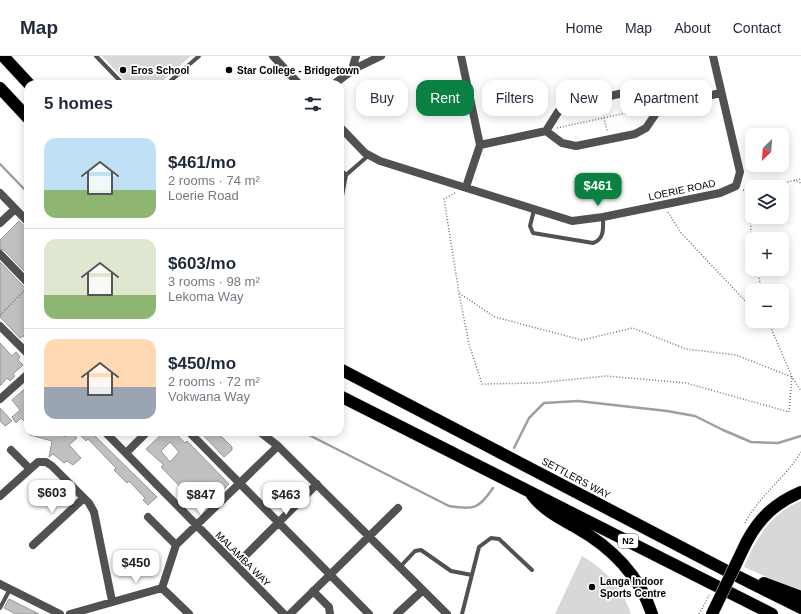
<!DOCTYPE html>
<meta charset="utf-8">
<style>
:root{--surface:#fff;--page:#f6f6f7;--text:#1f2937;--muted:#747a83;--line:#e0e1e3;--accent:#0b8043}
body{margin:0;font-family:Arial,sans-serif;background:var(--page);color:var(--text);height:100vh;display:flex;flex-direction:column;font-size:15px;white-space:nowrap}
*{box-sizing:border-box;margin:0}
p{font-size:13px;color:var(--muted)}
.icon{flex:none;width:22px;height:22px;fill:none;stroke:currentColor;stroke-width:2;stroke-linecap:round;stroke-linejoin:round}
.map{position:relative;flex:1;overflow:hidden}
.drawer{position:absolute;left:24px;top:24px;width:320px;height:356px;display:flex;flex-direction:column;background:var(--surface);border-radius:12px;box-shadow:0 2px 10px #0003}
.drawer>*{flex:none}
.hud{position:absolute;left:356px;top:24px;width:380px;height:36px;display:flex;gap:8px}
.needle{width:26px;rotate:205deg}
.tools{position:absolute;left:745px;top:72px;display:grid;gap:8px}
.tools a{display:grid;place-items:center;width:44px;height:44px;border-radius:8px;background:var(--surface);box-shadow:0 2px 10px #0003;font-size:20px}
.price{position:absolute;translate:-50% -34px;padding:0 9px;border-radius:8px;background:#fff;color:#222;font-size:13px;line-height:26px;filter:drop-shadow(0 1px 2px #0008)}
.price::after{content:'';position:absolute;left:50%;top:24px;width:12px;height:9px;margin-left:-6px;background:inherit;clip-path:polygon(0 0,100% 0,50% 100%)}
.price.current{background:var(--accent);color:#fff}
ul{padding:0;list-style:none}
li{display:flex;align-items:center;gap:12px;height:100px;padding:0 20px}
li+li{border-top:1px solid var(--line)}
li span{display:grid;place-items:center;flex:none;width:112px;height:80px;border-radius:12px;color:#555}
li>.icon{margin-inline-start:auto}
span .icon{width:48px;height:48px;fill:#fffc;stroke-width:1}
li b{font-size:17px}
h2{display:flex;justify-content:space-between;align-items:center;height:48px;padding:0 20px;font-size:17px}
.tag{padding:0 14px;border-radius:12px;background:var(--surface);box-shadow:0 2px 10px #0003;font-size:14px;line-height:36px}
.tag.current{background:var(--accent);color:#fff}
header{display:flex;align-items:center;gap:24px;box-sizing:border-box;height:56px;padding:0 20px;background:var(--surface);border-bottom:1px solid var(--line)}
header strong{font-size:19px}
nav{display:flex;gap:22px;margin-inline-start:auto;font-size:14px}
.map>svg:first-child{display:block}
.green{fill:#d8d8d8}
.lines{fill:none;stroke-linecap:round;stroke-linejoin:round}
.stream{stroke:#9f9f9f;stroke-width:2.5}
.building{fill:#c0c0c0;stroke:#959595;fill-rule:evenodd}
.motorway-casing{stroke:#dbdbdb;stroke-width:13}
.path{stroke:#737373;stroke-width:1.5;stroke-dasharray:1 2;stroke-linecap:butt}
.service{stroke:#515151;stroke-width:4}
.minor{stroke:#515151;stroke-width:8}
.motorway{stroke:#000;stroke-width:12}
.motorway-bridge-casing{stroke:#dbdbdb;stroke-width:13;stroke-linecap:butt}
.path-bridge{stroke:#737373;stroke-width:1.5;stroke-dasharray:1 2;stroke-linecap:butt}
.motorway-bridge{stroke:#000;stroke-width:12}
.poi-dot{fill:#000;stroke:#fff;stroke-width:1.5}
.labels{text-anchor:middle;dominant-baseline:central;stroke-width:3.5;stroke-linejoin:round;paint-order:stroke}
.shield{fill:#fff;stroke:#4c4c4c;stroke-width:1}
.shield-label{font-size:9px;font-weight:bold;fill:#000}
.poi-label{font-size:10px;font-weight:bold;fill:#000;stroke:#fff;text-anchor:start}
.street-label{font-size:10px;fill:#000;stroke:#fff}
</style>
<header>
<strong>Map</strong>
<nav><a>Home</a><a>Map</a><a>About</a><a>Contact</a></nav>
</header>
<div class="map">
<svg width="801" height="558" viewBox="0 0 801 558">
<rect width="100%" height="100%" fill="#fff"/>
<path class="green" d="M 102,0 L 191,0 L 159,28 L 128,28 Z
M 801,445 L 801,536 L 744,511 C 756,482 771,457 801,445 Z
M 582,500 C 605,513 623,533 631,558 L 555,558 Z"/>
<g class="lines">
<path class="stream" d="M 0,108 L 28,137
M 303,376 L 449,450 C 474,454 479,453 493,432
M 514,392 L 529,362 L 544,347 L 578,345 L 667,355 L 695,360 L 723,374 L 751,386 L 778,387 L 801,380"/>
</g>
<path class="building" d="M 19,165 L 28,174 L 28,219 L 4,194 L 0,193 L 0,184 Z
M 0,206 L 24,231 L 28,232 L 28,278 L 25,281 L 23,280 L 20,282 L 0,261 Z
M 0,287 L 12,300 L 16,296 L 20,301 L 18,304 L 23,309 L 13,318 L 15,320 L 10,325 L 7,322 L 0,330 Z
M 28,330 L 28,369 L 21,362 L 16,367 L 12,361 L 20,354 L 12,344 Z
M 0,352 L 12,365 L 5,370 L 0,365 Z
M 30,376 L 60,376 L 65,381 L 70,376 L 77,382 L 69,389 L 81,402 L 73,409 L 67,405 L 64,407 L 53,398 L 49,401 L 52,385 L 30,379 Z
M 80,376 L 95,376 L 93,378 L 157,441 L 148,449 L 143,444 L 145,442 L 129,425 L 127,427 L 114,414 L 116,412 L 88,383 L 86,385 L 81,380 L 83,378 Z
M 164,376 L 174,376 L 185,387 L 187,385 L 229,428 L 222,435 L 220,433 L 219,435 L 212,428 L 195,446 L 161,411 L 164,409 L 146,393 ZM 170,386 L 179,396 L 170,406 L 161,395 Z
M 200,376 L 217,376 L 232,391 L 232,394 L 224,401 Z
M 9,543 L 39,558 L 16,558 L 4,552 Z"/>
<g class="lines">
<defs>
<path id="motorway" d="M 3,0 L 29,28
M 0,32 L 28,62
M 340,313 L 725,514 L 801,552
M 340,340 L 772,558
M 532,439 C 543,454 561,463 577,472 C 611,491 640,520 652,558
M 746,487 C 759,462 775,447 801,436
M 764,527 L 801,541"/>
</defs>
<use href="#motorway" class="motorway-casing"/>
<path class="path" d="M 601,50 L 607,75
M 557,72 L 649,52
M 794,124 L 801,127
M 764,131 L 801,123
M 743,134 L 747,135 C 750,148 750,168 752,183
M 747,135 L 752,134
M 455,137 L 444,143 L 459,237 L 495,261 L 582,284 L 633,272 L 686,293 L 736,299 L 792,321 L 789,356 L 686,327 L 606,320 L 537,327 L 482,328 L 469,288 L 459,237
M 668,156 L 681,177 L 752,252
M 758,213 L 761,235
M 0,259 L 25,234
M 763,265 L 769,272
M 768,265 L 792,321 L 801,335
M 745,467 C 759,440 785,422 801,396
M 699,558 L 702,553"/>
<path class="service" d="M 96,0 L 123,28
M 167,28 L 199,0
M 340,113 L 346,119
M 340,151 L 346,119 L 369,99
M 534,154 L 530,170 L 533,177 L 593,187 C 605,183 603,171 603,161
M 400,511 L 415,495 L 421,494 L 451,515 L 472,519
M 0,552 L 10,533
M 462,558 L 479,491 L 491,482 L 499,483 L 532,514"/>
<path class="minor" d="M 273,0 L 299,28
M 461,0 L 480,89 L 466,131
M 354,13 L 353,10 L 356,0
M 334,28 L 354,13 L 381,0
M 340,71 L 365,97 L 380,105 L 572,165 L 603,161 L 720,137 L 736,130 L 740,116 L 713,0
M 546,75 L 562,87 L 576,90 L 635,78 L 646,72 L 661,50
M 480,89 L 546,75 L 558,56 L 566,50 L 632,35 L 642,37 L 661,50 L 721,37
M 0,137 L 28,166
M 0,167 L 15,153
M 0,198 L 28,227
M 0,270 L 28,298
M 0,343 L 28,318
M 105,376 L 284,558
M 189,376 L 369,558
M 260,376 L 278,390
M 11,394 L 29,412
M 126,397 L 147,376
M 0,440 L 38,406 L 46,406 L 52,410 L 89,447 L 94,456 L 112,545
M 148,461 L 176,489 L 162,532
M 33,489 L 84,442
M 176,489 L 278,390 L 447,558
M 236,509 L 317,428
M 0,528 L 60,558
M 313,535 L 329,551 L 330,558
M 70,558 L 162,532 L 189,558
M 290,558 L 398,452
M 397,558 L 423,534"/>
<use href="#motorway" class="motorway"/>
<defs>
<path id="motorway-bridge" d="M 712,558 L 746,487"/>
</defs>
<use href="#motorway-bridge" class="motorway-bridge-casing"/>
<path class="path-bridge" d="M 702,553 L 709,539"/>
<use href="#motorway-bridge" class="motorway-bridge"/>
</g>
<g class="poi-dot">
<circle cx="123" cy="14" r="4"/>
<circle cx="229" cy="14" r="4"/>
<circle cx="592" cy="531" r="4"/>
</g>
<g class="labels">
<rect class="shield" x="618" y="478" width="20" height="14" rx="3"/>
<g class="shield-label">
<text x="628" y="485">N2</text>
</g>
<g class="poi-label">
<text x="131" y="14">Eros School</text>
<text x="237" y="14">Star College - Bridgetown</text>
<text x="600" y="525">Langa Indoor<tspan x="600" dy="12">Sports Centre</tspan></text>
</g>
<g class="street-label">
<text transform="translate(682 134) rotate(-12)">LOERIE ROAD</text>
<text transform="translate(576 422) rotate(28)">SETTLERS WAY</text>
<text transform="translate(243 503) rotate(45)">MALAMBA WAY</text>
</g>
</g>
</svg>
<div class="tools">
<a><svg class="needle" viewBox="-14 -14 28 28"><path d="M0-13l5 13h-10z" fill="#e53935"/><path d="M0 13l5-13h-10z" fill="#747a83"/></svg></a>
<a><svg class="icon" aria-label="layers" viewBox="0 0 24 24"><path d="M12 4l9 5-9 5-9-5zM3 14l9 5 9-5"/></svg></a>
<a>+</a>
<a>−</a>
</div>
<b class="price current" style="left:598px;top:151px">$461</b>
<b class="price" style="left:52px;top:458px">$603</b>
<b class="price" style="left:201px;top:460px">$847</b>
<b class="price" style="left:286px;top:460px">$463</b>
<b class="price" style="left:136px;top:528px">$450</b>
<div class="hud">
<a class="tag">Buy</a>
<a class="tag current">Rent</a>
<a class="tag">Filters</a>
<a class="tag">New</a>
<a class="tag">Apartment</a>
</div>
<section class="drawer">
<h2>5 homes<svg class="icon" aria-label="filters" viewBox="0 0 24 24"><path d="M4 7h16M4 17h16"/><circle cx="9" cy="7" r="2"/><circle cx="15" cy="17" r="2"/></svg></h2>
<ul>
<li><span style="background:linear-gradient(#bfe0f5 65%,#8fb573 0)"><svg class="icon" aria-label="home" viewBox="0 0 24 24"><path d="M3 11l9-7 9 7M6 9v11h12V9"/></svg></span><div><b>$461/mo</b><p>2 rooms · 74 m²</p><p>Loerie Road</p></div></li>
<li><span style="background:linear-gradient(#dfe7d0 70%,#8fb573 0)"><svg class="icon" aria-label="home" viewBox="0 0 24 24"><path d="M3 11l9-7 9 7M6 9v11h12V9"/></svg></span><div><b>$603/mo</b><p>3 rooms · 98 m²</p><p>Lekoma Way</p></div></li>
<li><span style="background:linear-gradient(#ffd9b3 60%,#9aa5b1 0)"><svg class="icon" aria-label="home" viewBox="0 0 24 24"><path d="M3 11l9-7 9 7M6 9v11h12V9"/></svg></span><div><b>$450/mo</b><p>2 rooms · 72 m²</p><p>Vokwana Way</p></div></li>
</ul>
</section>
</div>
